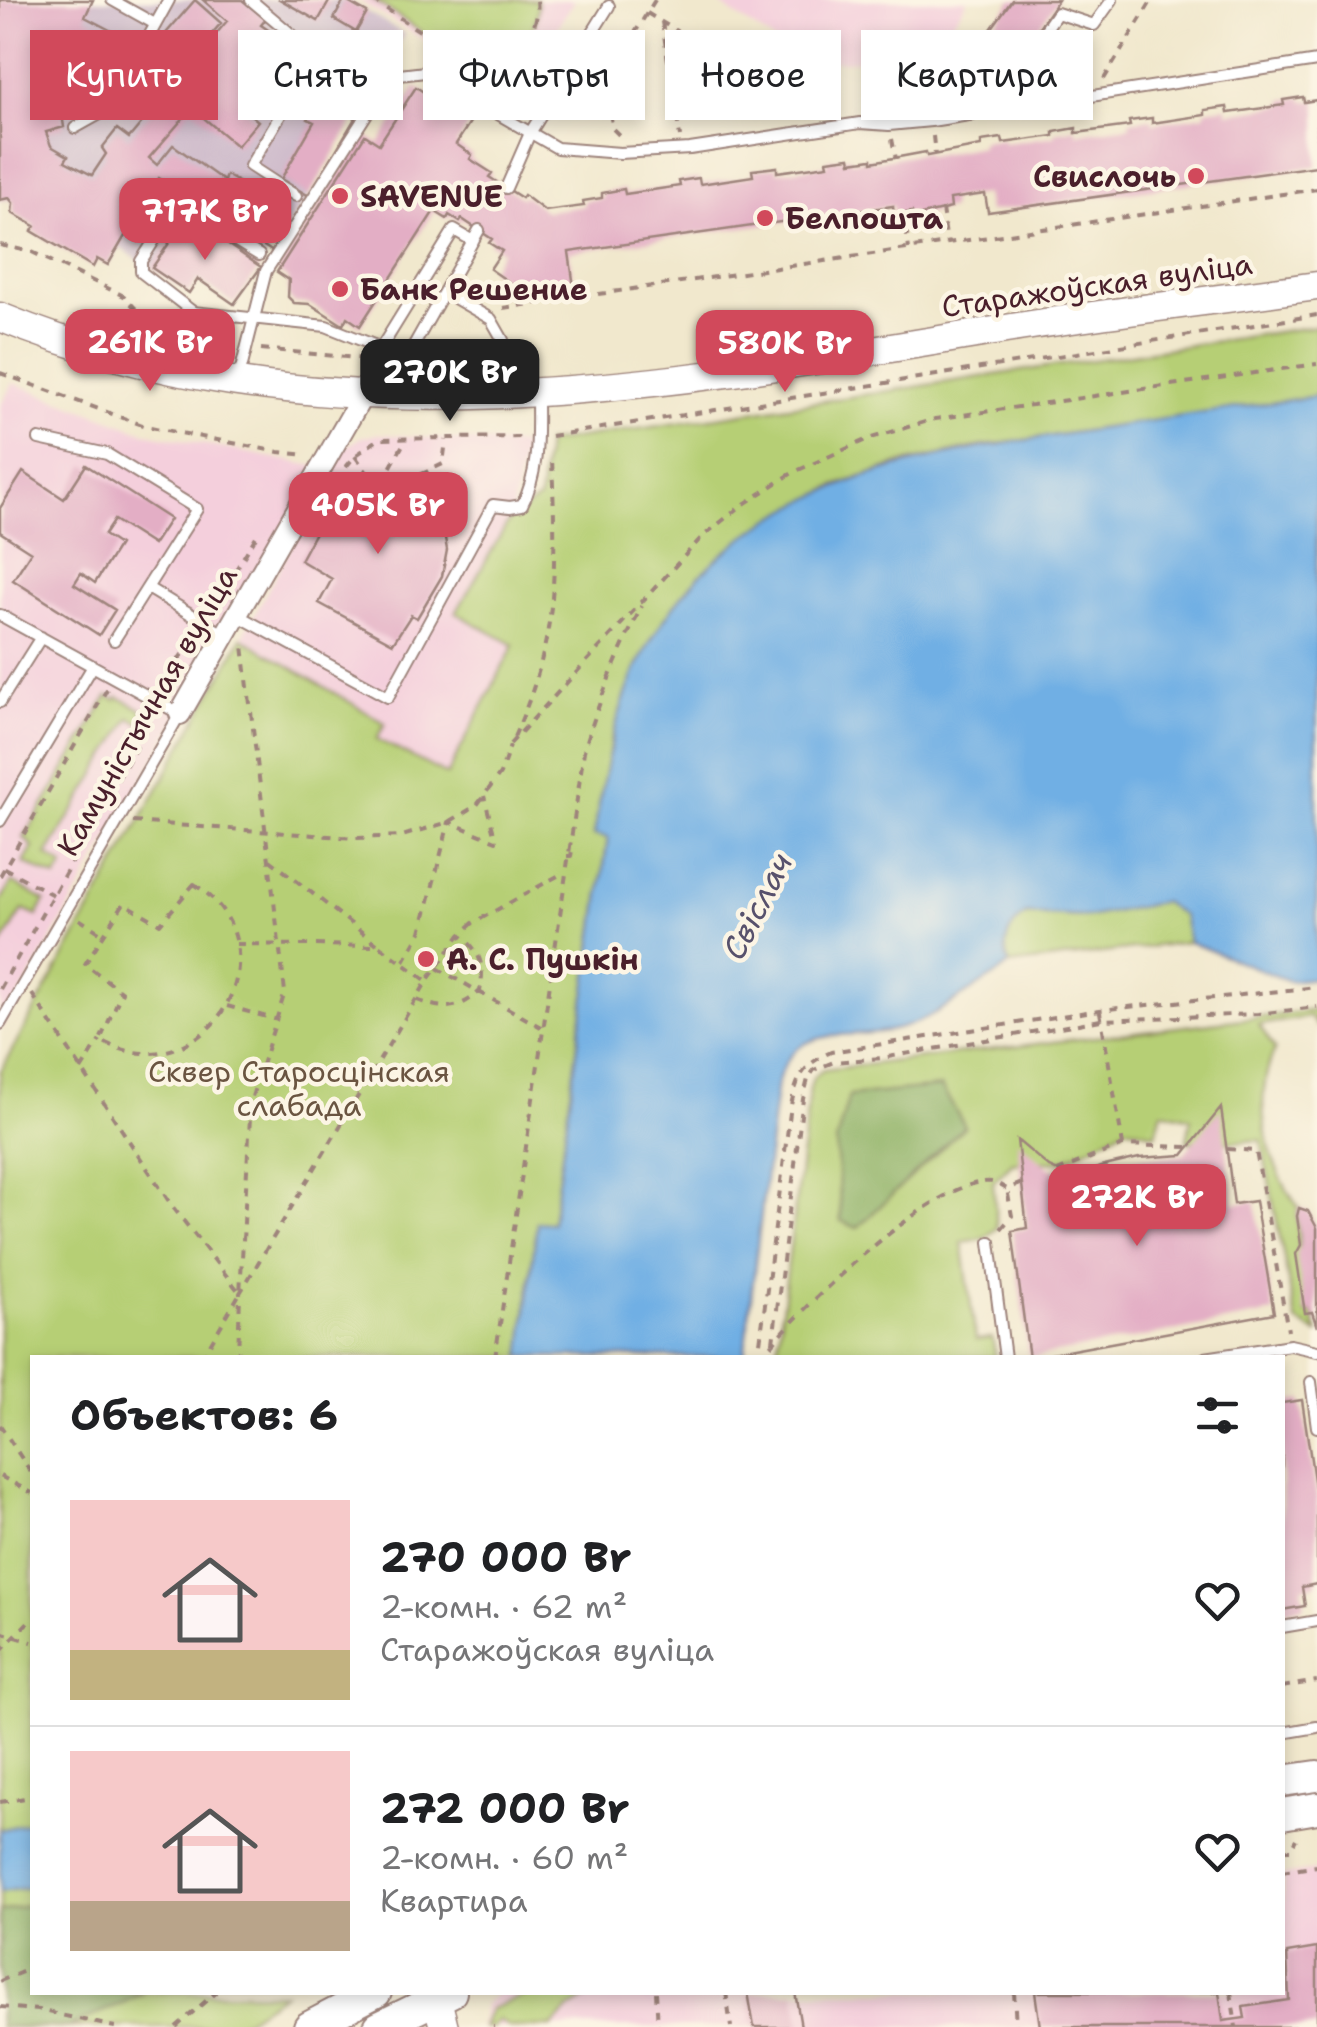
<!DOCTYPE html>
<html lang="ru">
<meta charset="utf-8">
<style>
:root{--surface:#fff;--page:#f2f2f2;--text:#202124;--muted:#757577;--line:#e0e0e0;--accent:#d1495b}
body{margin:0;font-family:"Shantell Sans",sans-serif;background:var(--page);color:var(--text);height:100vh;display:flex;flex-direction:column;font-size:38px;white-space:nowrap}
*{box-sizing:border-box;margin:0}
p{font-size:32px;color:var(--muted)}
.icon{flex:none;width:55px;height:55px;fill:none;stroke:currentColor;stroke-width:2;stroke-linecap:round;stroke-linejoin:round}
.map{position:relative;flex:1;overflow:hidden}
.panel{position:absolute;left:30px;top:1355px;width:1255px;height:640px;display:flex;flex-direction:column;background:var(--surface);border-radius:0px;box-shadow:0 5px 15px #0003}
.panel>*{flex:none}
.banner{position:absolute;left:30px;top:30px;width:1258px;height:90px;display:flex;gap:20px}
.price{position:absolute;translate:-50% -85px;padding:0 22px;border-radius:20px;background:var(--accent);color:#fff;font-size:32px;line-height:65px;filter:drop-shadow(0 2px 5px #0008)}
.price::after{content:'';position:absolute;left:50%;top:60px;width:30px;height:22px;margin-left:-15px;background:inherit;clip-path:polygon(0 0,100% 0,50% 100%)}
.price.active{background:#222;color:#fff}
ul{padding:0;list-style:none}
li{display:flex;align-items:center;gap:30px;height:250px;padding:0 40px}
li+li{border-top:2px solid var(--line)}
li span{display:grid;place-items:center;flex:none;width:280px;height:200px;border-radius:0px;color:#555}
li>.icon{margin-inline-start:auto}
span .icon{width:120px;height:120px;fill:#fffc;stroke-width:1}
li b{font-size:42px}
h2{display:flex;justify-content:space-between;align-items:center;height:120px;padding:0 40px;font-size:42px}
.tag{padding:0 35px;border-radius:0px;background:var(--surface);box-shadow:0 5px 15px #0003;font-size:35px;line-height:90px}
.tag.active{background:var(--accent);color:#fff}
.map>svg:first-child{display:block}
.built{fill:#f4cfdc}
.industrial{fill:#d0bdcc}
.green{fill:#b6cf74;stroke:#807750;stroke-width:2.5}
.forest{fill:#90b266;stroke:#6d6848;stroke-width:2.5}
.water{fill:#70afe4;stroke:#5d6788;stroke-width:2.5}
.building{fill:#e3aec5}
.lines{fill:none;stroke-linecap:round;stroke-linejoin:round}
.service-casing{stroke:#9e847c;stroke-width:14}
.minor-casing{stroke:#9e847c;stroke-width:24}
.secondary-casing{stroke:#9e847c;stroke-width:31}
.primary-casing{stroke:#9e847c;stroke-width:34}
.path{stroke:#9e847c;stroke-width:4;stroke-dasharray:8 8;stroke-linecap:butt}
.service{stroke:#fff;stroke-width:10}
.minor{stroke:#fff;stroke-width:20}
.secondary{stroke:#fff;stroke-width:28}
.primary{stroke:#fff;stroke-width:30}
.poi-dot{fill:#d1495b;stroke:#fcf5e5;stroke-width:4}
.labels{text-anchor:middle;dominant-baseline:central;stroke-width:9;stroke-linejoin:round;paint-order:stroke}
.poi-label{font-size:30px;font-weight:bold;fill:#4a1f2b;stroke:#fcf5e5;text-anchor:start}
.street-label{font-size:30px;fill:#4a1f2b;stroke:#fcf5e5}
.park-label{font-size:30px;fill:#6a5441;stroke:#fcf5e5}
.water-label{font-size:32px;font-style:italic;fill:#57516c;stroke:#fcf5e5}
</style>
<div class="map">
<svg width="1317" height="2027" viewBox="0 0 1317 2027">
<rect width="100%" height="100%" fill="#fcf5e5"/>
<filter id="ink" filterUnits="userSpaceOnUse"><feTurbulence type="fractalNoise" baseFrequency=".01" numOctaves="2"/><feDisplacementMap in="SourceGraphic" scale="20" xChannelSelector="R" yChannelSelector="G"/><feConvolveMatrix kernelMatrix="1 2 1 2 8 2 1 2 1" color-interpolation-filters="sRGB"/></filter>
<filter id="wash" filterUnits="userSpaceOnUse"><feTurbulence type="fractalNoise" baseFrequency=".0048" numOctaves="4" result="noise"/><feDisplacementMap in="SourceGraphic" scale="40" xChannelSelector="R" yChannelSelector="G"/><feGaussianBlur stdDeviation="2.25" result="paint"/><feColorMatrix in="noise" values="0 0 0 0 0 0 0 0 0 0 0 0 0 0 0 0 0 1.4 0 .05"/><feComposite in="paint" operator="in"/></filter>
<g filter="url(#wash)">
<rect width="100%" height="100%" fill="#f1e8cd"/>
<path class="built" d="M 358,0 L 574,0 L 516,96 Z
M 713,0 L 968,0 L 928,59 L 805,62 Z
M 13,383 L 146,433 L 320,467 L 0,1030 L 0,406 Z
M 379,434 L 524,445 L 511,517 L 457,613 L 515,644 L 447,775 L 377,739 L 384,723 L 242,638 L 344,448 L 362,437 Z
M 1317,1870 L 1317,2027 L 481,2027 L 485,2004 L 499,1992 L 1282,1992 L 1283,1875 Z"/>
<path class="industrial" d="M 0,0 L 347,0 L 405,34 L 309,196 L 234,304 L 198,280 L 189,293 L 120,248 L 108,265 L 97,259 L 93,267 L 32,231 L 34,226 L 12,213 L 13,203 L 9,199 L 0,201 Z"/>
<path class="green" d="M 373,0 L 537,0 C 539,15 534,31 524,43 C 483,87 411,23 373,0 Z
M 1317,326 L 1317,396 L 971,448 L 903,463 L 835,486 L 767,522 L 702,574 L 637,666 L 611,741 L 594,835 L 608,837 L 552,1223 L 537,1223 L 521,1357 L 32,1358 L 32,1822 L 0,1830 L 0,1072 L 242,638 L 385,723 L 377,739 L 447,775 L 514,645 L 456,613 L 511,517 L 539,500 L 546,443 Z
M 108,696 L 116,700 L 118,697 L 141,709 L 149,720 L 146,726 L 130,718 L 47,855 L 64,866 L 56,878 L 24,863 L 33,847 L 24,838 Z
M 12,882 L 45,901 L 37,916 L 23,910 L 0,948 L 0,902 Z
M 1163,902 L 1183,916 L 1189,942 L 1009,965 C 1001,944 1008,927 1026,914 L 1088,917 Z
M 1317,1010 L 1317,1026 L 1310,1017 L 1259,1025 L 1275,1049 C 1251,1102 1266,1162 1299,1208 L 1297,1216 L 1306,1313 L 1312,1312 L 1317,1333 L 1296,1321 L 1261,1140 L 1202,1144 L 1187,1141 L 1191,1118 L 1162,1111 L 1156,1134 L 1127,1127 L 1064,1161 L 1012,1163 L 993,1182 L 997,1228 L 985,1238 L 962,1242 L 976,1340 L 992,1338 L 996,1357 L 776,1358 L 810,1088 L 813,1078 L 823,1070 Z
M 32,1887 L 32,1992 L 284,1993 L 234,2027 L 0,2027 L 0,1892 Z
M 531,1993 L 531,1992 L 594,1993 L 570,2008 L 552,2027 L 509,2027 L 498,2020 L 493,2027 L 483,2027 L 490,2009 Z"/>
<path class="forest" d="M 941,1087 L 965,1126 L 857,1228 L 841,1221 L 836,1142 L 849,1096 Z
M 32,1904 L 32,1992 L 144,1993 L 69,2027 L 0,2027 L 0,1912 Z"/>
<path class="water" d="M 1317,396 L 1317,978 L 1289,981 L 1189,942 L 1183,916 L 1163,902 L 1088,917 L 1026,914 C 1008,927 1001,944 1009,965 L 996,975 C 969,991 931,1020 901,1028 C 849,1043 790,1017 776,1090 L 744,1357 L 521,1357 L 537,1222 L 552,1223 L 608,838 L 594,835 C 605,765 617,695 655,634 C 748,481 923,455 1085,431 C 1162,419 1240,407 1317,396 Z
M 32,1822 L 32,1887 L 0,1892 L 0,1830 Z"/>
<g id="blocks">
<path class="building" d="M 0,0 L 93,0 L 85,17 L 133,42 L 111,85 L 104,82 L 95,100 L 69,88 L 74,78 L 55,68 L 64,127 L 46,132 L 51,146 L 68,156 L 65,161 L 92,175 L 106,154 L 102,148 L 117,129 L 129,138 L 227,21 L 203,0 L 242,0 L 266,19 L 261,25 L 290,45 L 269,71 L 277,76 L 266,89 L 259,84 L 239,105 L 258,121 L 237,146 L 192,108 L 149,158 L 157,165 L 173,145 L 224,181 L 226,175 L 256,192 L 253,197 L 275,209 L 273,213 L 290,225 L 273,252 L 159,178 L 108,265 L 97,259 L 93,267 L 32,231 L 35,226 L 12,213 L 13,203 L 9,198 L 0,200 Z
M 195,0 L 221,23 L 174,78 L 147,55 Z
M 281,0 L 330,0 L 318,21 Z
M 344,0 L 367,13 L 356,32 L 334,19 Z
M 1012,0 L 1058,0 L 1010,68 L 989,53 L 999,39 L 989,32 Z
M 355,41 L 389,61 L 309,196 L 281,179 L 314,122 L 308,119 Z
M 416,87 L 470,122 L 456,144 L 472,155 L 470,159 L 492,173 L 489,177 L 522,198 L 524,195 L 545,211 L 584,206 L 583,201 L 602,198 L 602,193 L 624,189 L 625,194 L 680,186 L 679,181 L 699,178 L 700,184 L 753,176 L 752,170 L 777,167 L 777,172 L 828,165 L 827,160 L 850,157 L 851,162 L 872,159 L 872,162 L 926,152 L 927,156 L 981,146 L 981,141 L 1002,138 L 1003,143 L 1054,136 L 1054,132 L 1076,128 L 1076,133 L 1130,126 L 1129,121 L 1152,118 L 1152,123 L 1205,115 L 1205,110 L 1227,107 L 1228,113 L 1284,105 L 1283,100 L 1303,97 L 1304,102 L 1317,100 L 1317,166 L 988,212 L 985,194 L 950,199 L 951,208 L 913,217 L 912,212 L 894,215 L 893,206 L 569,252 L 574,287 L 525,293 L 490,269 L 502,251 L 489,243 L 492,239 L 462,219 L 460,222 L 449,215 L 447,219 L 434,211 L 360,326 L 347,317 L 343,325 L 310,304 L 294,303 L 288,297 L 289,280 L 277,272 L 365,135 L 379,144 Z
M 187,217 L 261,267 L 234,304 L 198,279 L 189,293 L 152,268 Z
M 86,465 L 170,519 L 153,545 L 114,520 L 104,535 L 119,545 L 95,583 L 81,573 L 74,584 L 115,610 L 99,635 L 13,580 L 31,552 L 0,532 L 0,508 L 23,472 L 64,499 Z
M 371,478 L 390,484 L 397,502 L 404,491 L 428,506 L 443,526 L 447,550 L 442,576 L 417,618 L 411,615 L 393,643 L 319,603 L 332,579 L 300,560 L 331,503 L 339,508 L 352,486 Z
M 1221,1108 L 1234,1204 L 1255,1201 L 1274,1313 L 1029,1358 L 1012,1231 L 1027,1228 L 1017,1140 L 1049,1167 L 1073,1178 L 1100,1167 L 1139,1158 L 1183,1155 Z
M 1299,1208 L 1308,1211 L 1317,1228 L 1317,1327 L 1312,1312 L 1305,1313 L 1296,1254 L 1301,1245 L 1297,1216 Z
M 1302,1400 L 1317,1500 L 1317,1584 L 1302,1587 L 1305,1606 L 1282,1610 L 1282,1403 Z
M 1317,1948 L 1317,2027 L 1040,2027 L 1035,1992 L 1219,1992 L 1223,2021 L 1245,2018 L 1243,2007 L 1289,2000 L 1287,1953 Z
M 748,1992 L 795,1992 L 801,2027 L 754,2027 Z"/>
</g>
</g>
<g filter="url(#ink)">
<use href="#blocks" fill-opacity="0" stroke="#9e847c" stroke-width="2.5"/>
<g class="lines">
<defs>
<path id="service" d="M 112,0 L 155,24
M 251,0 L 316,55 L 250,166 L 296,196
M 1008,109 L 1007,86 L 1057,13 L 1094,25 L 1112,0
M 75,128 L 109,109 L 169,0
M 506,188 L 530,133 L 609,6
M 259,255 L 177,205 L 141,261 L 141,272 L 193,312 L 326,326 L 381,348 L 454,230 L 473,241
M 444,292 L 491,319 L 503,340
M 238,381 L 266,271 L 391,76 L 425,72 L 557,148 L 620,153 L 690,149 L 860,123 L 889,125 L 931,121 L 1317,61
M 369,389 L 414,345 L 479,230
M 39,439 L 107,454 L 197,509 L 114,640
M 148,588 L 225,635
M 0,615 L 180,714 L 0,1024
M 237,615 L 388,697 L 493,505 L 510,507 L 522,505 C 540,471 537,432 537,395
M 0,702 L 41,637
M 0,821 L 93,666
M 990,1242 L 1005,1358
M 1205,1358 L 1290,1345 L 1317,1351
M 1311,1382 L 1317,1427
M 1282,1627 L 1317,1621
M 1282,1733 L 1317,1727"/>
<path id="minor" d="M 180,714 L 364,393"/>
<path id="secondary" d="M 0,317 C 324,450 662,386 994,331 C 1101,313 1209,301 1317,286
M 435,1992 L 444,2027"/>
<path id="primary" d="M 1282,1781 L 1317,1776
M 1282,1814 L 1317,1808
M 309,2027 L 376,1992
M 379,2027 L 451,1992"/>
</defs>
<use href="#service" class="service-casing"/>
<use href="#minor" class="minor-casing"/>
<use href="#secondary" class="secondary-casing"/>
<use href="#primary" class="primary-casing"/>
<path class="path" d="M 373,0 C 411,23 483,87 524,43 C 534,31 539,15 537,0
M 647,13 L 814,115
M 662,22 L 680,137
M 1104,79 L 1152,0
M 604,82 L 613,129 L 622,138
M 584,116 L 655,0
M 933,136 L 935,155
M 892,139 L 896,159
M 942,209 L 947,243
M 904,213 L 909,249
M 0,245 L 32,252 L 124,296 L 159,334 L 232,345
M 503,308 L 1317,189
M 261,349 L 366,359
M 0,373 L 145,426 L 279,452 L 307,455
M 551,436 L 1317,315
M 355,456 L 371,478
M 346,467 L 355,456 L 379,439 L 521,437
M 383,481 L 406,439
M 392,488 L 443,464 L 446,440
M 210,612 L 257,535
M 161,688 L 196,632
M 514,737 C 560,635 556,567 552,458
M 510,744 L 702,537 L 741,506 L 794,472 L 868,439 L 935,419 L 1317,364
M 133,822 L 356,838 L 402,836 L 449,822 L 477,805 L 500,774 L 510,746
M 567,856 L 571,856 L 573,845 L 569,844
M 270,860 L 377,944
M 4,868 L 53,895
M 0,876 L 107,689
M 194,884 C 295,948 206,1098 100,1040 L 122,992 L 85,964 L 124,903 L 160,924 Z
M 79,919 L 104,935
M 236,944 L 380,946 L 427,981
M 404,961 L 421,932 L 449,822 L 496,841 L 484,796
M 437,968 L 546,1030
M 0,989 L 149,724 L 151,714
M 32,994 L 172,1206 L 240,1293
M 417,1000 C 443,1010 458,1011 480,991 C 485,965 481,952 460,935
M 227,1006 L 278,1020
M 1100,1012 L 1123,1145
M 81,1070 L 100,1040
M 1227,1149 L 1256,1151 L 1288,1331
M 1057,1171 L 1123,1145 L 1190,1147
M 1001,1229 L 1012,1216 L 1007,1189
M 202,1358 L 240,1293 L 251,1100 L 285,992 L 243,646
M 238,1358 L 240,1293 L 427,981 L 460,935 L 473,923 L 563,873
M 495,1358 L 584,751 C 599,700 618,653 642,606
M 758,1358 L 791,1105 C 798,1075 803,1065 831,1052 L 1100,1010 L 1317,987
M 761,1358 C 794,1314 937,1174 993,1182 C 998,1183 1002,1187 1007,1189 L 1022,1183
M 771,1358 L 803,1099 L 808,1079 L 814,1070 L 834,1062 L 882,1058 L 1101,1020 L 1258,1014 L 1317,1007
M 0,1425 L 32,1474
M 0,1476 L 32,1493
M 0,1632 L 32,1642
M 0,1651 L 32,1618
M 1282,1687 L 1317,1681
M 0,1802 L 32,1797
M 1282,1850 L 1290,1850 L 1296,1839
M 1282,1872 L 1317,1866
M 0,1981 L 32,1968
M 656,1992 L 658,2027
M 726,1992 L 731,2027
M 1014,1992 L 1016,2027
M 1231,1992 L 1236,2027
M 0,2007 L 38,2010 L 115,2027
M 176,2027 L 216,1992
M 493,2027 L 494,2027"/>
<use href="#service" class="service"/>
<use href="#minor" class="minor"/>
<use href="#secondary" class="secondary"/>
<use href="#primary" class="primary"/>
</g>
</g>
<g class="poi-dot">
<circle cx="1196" cy="176" r="10"/>
<circle cx="340" cy="196" r="10"/>
<circle cx="765" cy="218" r="10"/>
<circle cx="340" cy="289" r="10"/>
<circle cx="426" cy="959" r="10"/>
</g>
<g class="labels">
<g class="poi-label">
<text x="1176" y="176" text-anchor="end">Свислочь</text>
<text x="360" y="196">SAVENUE</text>
<text x="785" y="218">Белпошта</text>
<text x="360" y="289">Банк Решение</text>
<text x="446" y="959">А. С. Пушкін</text>
</g>
<g class="street-label">
<text transform="translate(1097 285) rotate(-8)">Старажоўская вуліца</text>
<text transform="translate(147 711) rotate(-60)">Камуністычная вуліца</text>
</g>
<g class="park-label">
<text x="299" y="1071">Сквер Старосцінская<tspan x="299" dy="34">слабада</tspan></text>
</g>
<g class="water-label">
<text transform="translate(757 906) rotate(-63)">Свіслач</text>
</g>
</g>
</svg>
<b class="price" style="left:205px;top:263px">717K Br</b>
<b class="price" style="left:150px;top:394px">261K Br</b>
<b class="price" style="left:785px;top:395px">580K Br</b>
<b class="price active" style="left:450px;top:424px">270K Br</b>
<b class="price" style="left:378px;top:557px">405K Br</b>
<b class="price" style="left:1137px;top:1249px">272K Br</b>
<div class="banner">
<a class="tag active">Купить</a>
<a class="tag">Снять</a>
<a class="tag">Фильтры</a>
<a class="tag">Новое</a>
<a class="tag">Квартира</a>
</div>
<section class="panel">
<h2>Объектов: 6<svg class="icon" aria-label="filters" viewBox="0 0 24 24"><path d="M4 7h16M4 17h16"/><circle cx="9" cy="7" r="2"/><circle cx="15" cy="17" r="2"/></svg></h2>
<ul>
<li><span style="background:linear-gradient(#f6c9c9 75%,#c2b280 0)"><svg class="icon" aria-label="home" viewBox="0 0 24 24"><path d="M3 11l9-7 9 7M6 9v11h12V9"/></svg></span><div><b>270 000 Br</b><p>2-комн. · 62 m²</p><p>Старажоўская вуліца</p></div><svg class="icon" aria-label="heart" viewBox="0 0 24 24"><path d="M12 20l-8-8c-3-5 5-10 8-4 3-6 11-1 8 4z"/></svg></li>
<li><span style="background:linear-gradient(#f6c9c9 75%,#b9a48a 0)"><svg class="icon" aria-label="home" viewBox="0 0 24 24"><path d="M3 11l9-7 9 7M6 9v11h12V9"/></svg></span><div><b>272 000 Br</b><p>2-комн. · 60 m²</p><p>Квартира</p></div><svg class="icon" aria-label="heart" viewBox="0 0 24 24"><path d="M12 20l-8-8c-3-5 5-10 8-4 3-6 11-1 8 4z"/></svg></li>
</ul>
</section>
</div>
